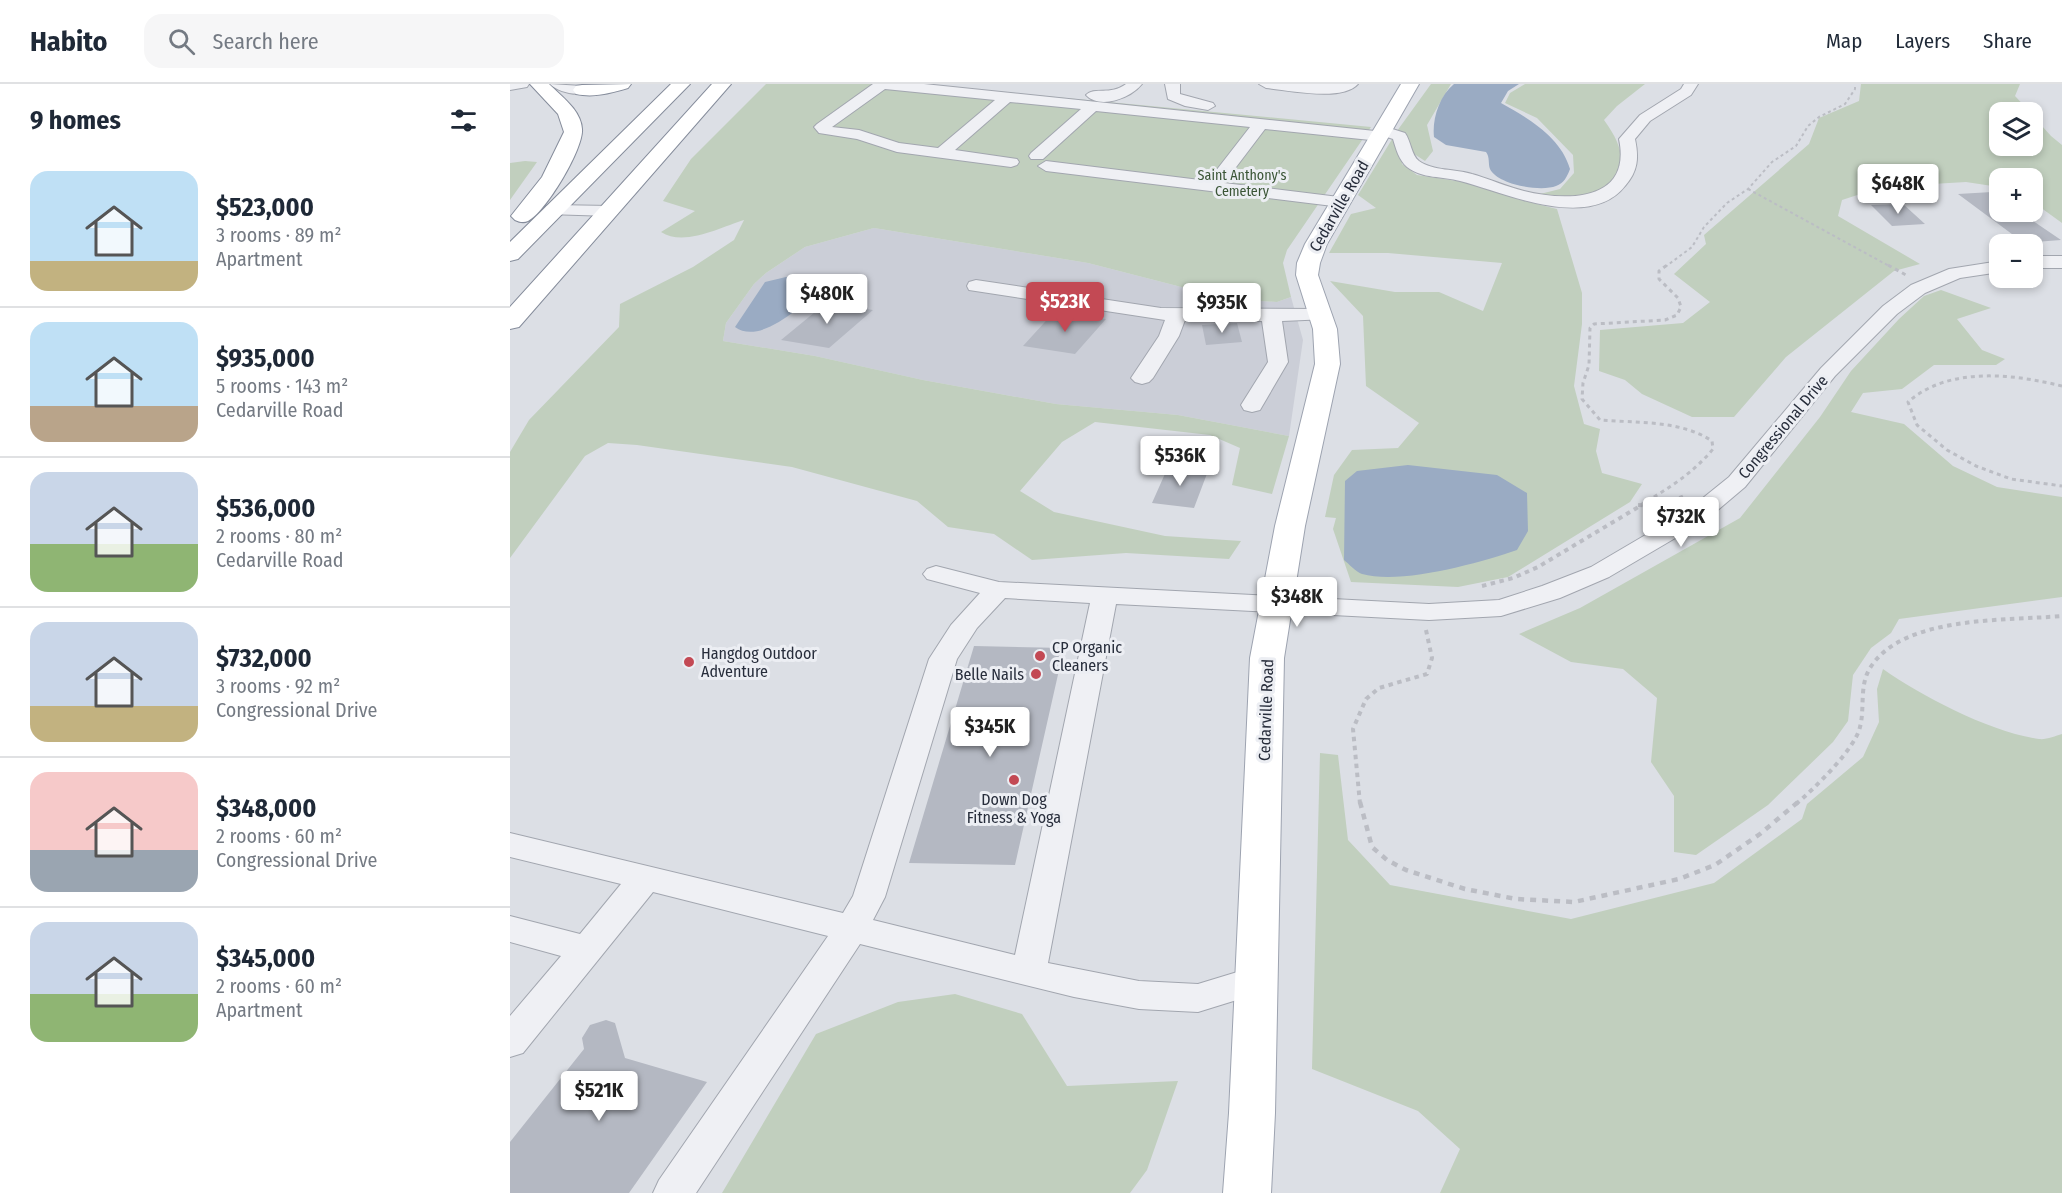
<!DOCTYPE html>
<meta charset="utf-8">
<style>
:root{--surface:#fff;--page:#f6f6f7;--text:#1f2937;--muted:#747a83;--line:#e0e1e3;--accent:#c34954}
body{margin:0;font-family:"Fira Sans Condensed",sans-serif;background:var(--page);color:var(--text);height:100vh;display:flex;flex-direction:column;font-size:22px;white-space:nowrap}
*{box-sizing:border-box;margin:0}
p{font-size:20px;color:var(--muted)}
.icon{flex:none;width:33px;height:33px;fill:none;stroke:currentColor;stroke-width:2;stroke-linecap:round;stroke-linejoin:round}
.map{position:relative;flex:1;overflow:hidden}
.panel{display:flex;flex-direction:column;background:var(--surface);width:510px}
.panel>*{flex:none}
.controls{position:absolute;left:1479px;top:18px;display:grid;gap:12px}
.controls a{display:grid;place-items:center;width:54px;height:54px;border-radius:12px;background:var(--surface);box-shadow:0 3px 9px #0003;font-size:30px}
.price{position:absolute;translate:-50% -51px;padding:0 14px;border-radius:6px;background:#fff;color:#222;font-size:20px;line-height:39px;filter:drop-shadow(0 2px 3px #0008)}
.price::after{content:'';position:absolute;left:50%;top:36px;width:18px;height:14px;margin-left:-9px;background:inherit;clip-path:polygon(0 0,100% 0,50% 100%)}
.price.selected{background:var(--accent);color:#fff}
ul{padding:0;list-style:none}
li{display:flex;align-items:center;gap:18px;height:150px;padding:0 30px}
li+li{border-top:2px solid var(--line)}
li span{display:grid;place-items:center;flex:none;width:168px;height:120px;border-radius:18px;color:#555}
li>.icon{margin-inline-start:auto}
span .icon{width:72px;height:72px;fill:#fffc;stroke-width:1}
li b{font-size:26px}
h2{display:flex;justify-content:space-between;align-items:center;height:72px;padding:0 30px;font-size:26px}
header{display:flex;align-items:center;gap:36px;box-sizing:border-box;height:84px;padding:0 30px;background:var(--surface);border-bottom:2px solid var(--line)}
header strong{font-size:28px}
nav{display:flex;gap:33px;margin-inline-start:auto;font-size:21px}
.search{width:420px;height:54px;background:var(--page);display:flex;align-items:center;gap:15px;box-sizing:border-box;padding:0 21px;border-radius:18px;color:var(--muted);font-size:22px}
main{display:flex;flex:1;min-height:0}
.map>svg:first-child{display:block}
.built{fill:#cbced7}
.green{fill:#c1cfbe}
.water{fill:#9aabc3}
.building{fill:#b4b8c2}
.lines{fill:none;stroke-linecap:round;stroke-linejoin:round}
.minor-casing{stroke:#a2a6af;stroke-width:2}
.major-casing{stroke:#9da3b0;stroke-width:2}
.highway-casing{stroke:#858c9b;stroke-width:2}
.path-far3{stroke:#bbbdc4;stroke-width:2;stroke-dasharray:3 3;stroke-linecap:butt}
.path-far2{stroke:#bbbdc4;stroke-width:3;stroke-dasharray:4 4;stroke-linecap:butt}
.path-far1{stroke:#bbbdc4;stroke-width:4;stroke-dasharray:4.5 4.5;stroke-linecap:butt}
.path{stroke:#bbbdc4;stroke-width:4.5;stroke-dasharray:6 6;stroke-linecap:butt}
.minor{fill:#eff0f4;fill-rule:evenodd}
.major{fill:#fff;fill-rule:evenodd}
.highway{fill:#fff;fill-rule:evenodd}
.poi-dot{fill:#c34954;stroke:#eceef3;stroke-width:2}
.labels{text-anchor:middle;dominant-baseline:central;stroke-width:6;stroke-linejoin:round;paint-order:stroke}
.far-park-label{font-size:14px;fill:#3a5536;stroke:#eceef3}
.street-label{font-size:16px;fill:#272d3b;stroke:#eceef3}
.poi-label{font-size:16px;fill:#272d3b;stroke:#eceef3;text-anchor:start}
</style>
<header>
<strong>Habito</strong>
<div class="search"><svg class="icon" aria-label="search" viewBox="0 0 24 24"><circle cx="10" cy="10" r="6"/><path d="M15 15l6 6"/></svg>Search here</div>
<nav><a>Map</a><a>Layers</a><a>Share</a></nav>
</header>
<main>
<section class="panel">
<h2>9 homes<svg class="icon" aria-label="filters" viewBox="0 0 24 24"><path d="M4 7h16M4 17h16"/><circle cx="9" cy="7" r="2"/><circle cx="15" cy="17" r="2"/></svg></h2>
<ul>
<li><span style="background:linear-gradient(#bfe0f5 75%,#c2b280 0)"><svg class="icon" aria-label="home" viewBox="0 0 24 24"><path d="M3 11l9-7 9 7M6 9v11h12V9"/></svg></span><div><b>$523,000</b><p>3 rooms · 89 m²</p><p>Apartment</p></div></li>
<li><span style="background:linear-gradient(#bfe0f5 70%,#b9a48a 0)"><svg class="icon" aria-label="home" viewBox="0 0 24 24"><path d="M3 11l9-7 9 7M6 9v11h12V9"/></svg></span><div><b>$935,000</b><p>5 rooms · 143 m²</p><p>Cedarville Road</p></div></li>
<li><span style="background:linear-gradient(#c9d6e8 60%,#8fb573 0)"><svg class="icon" aria-label="home" viewBox="0 0 24 24"><path d="M3 11l9-7 9 7M6 9v11h12V9"/></svg></span><div><b>$536,000</b><p>2 rooms · 80 m²</p><p>Cedarville Road</p></div></li>
<li><span style="background:linear-gradient(#c9d6e8 70%,#c2b280 0)"><svg class="icon" aria-label="home" viewBox="0 0 24 24"><path d="M3 11l9-7 9 7M6 9v11h12V9"/></svg></span><div><b>$732,000</b><p>3 rooms · 92 m²</p><p>Congressional Drive</p></div></li>
<li><span style="background:linear-gradient(#f6c9c9 65%,#9aa5b1 0)"><svg class="icon" aria-label="home" viewBox="0 0 24 24"><path d="M3 11l9-7 9 7M6 9v11h12V9"/></svg></span><div><b>$348,000</b><p>2 rooms · 60 m²</p><p>Congressional Drive</p></div></li>
<li><span style="background:linear-gradient(#c9d6e8 60%,#8fb573 0)"><svg class="icon" aria-label="home" viewBox="0 0 24 24"><path d="M3 11l9-7 9 7M6 9v11h12V9"/></svg></span><div><b>$345,000</b><p>2 rooms · 60 m²</p><p>Apartment</p></div></li>
</ul>
</section>
<div class="map">
<svg width="1552" height="1109" viewBox="0 0 1552 1109">
<rect width="100%" height="100%" fill="#dcdfe5"/>
<path class="built" d="M 364,144 L 578,179 L 718,215 L 767,218 L 781,213 L 793,256 L 779,352 L 668,331 L 546,320 L 413,296 L 305,272 L 213,257 L 216,239 L 244,200 L 256,189 L 295,163 Z"/>
<path class="green" d="M 256,0 L 410,0 L 861,43 L 777,166 L 773,179 L 781,213 L 767,218 L 718,215 L 578,179 L 364,144 L 295,163 L 256,189 L 244,200 L 216,239 L 213,257 L 305,272 L 413,296 L 546,320 L 668,331 L 779,352 L 762,410 L 722,401 L 730,364 L 700,351 L 585,338 L 552,358 L 510,407 L 544,428 L 655,452 L 731,457 L 719,475 L 616,469 L 522,476 L 484,450 L 438,443 L 407,417 L 282,383 L 127,361 L 98,359 L 75,372 L 0,474 L 0,368 L 19,336 L 109,243 L 110,220 L 183,183 L 224,156 L 234,136 C 211,143 174,163 151,148 L 185,127 L 153,117 L 181,75 Z
M 921,0 L 941,0 L 917,41 L 923,67 L 915,77 L 901,68 L 891,68 L 892,80 L 907,91 L 973,101 L 1007,115 L 1047,125 L 1072,209 L 1072,240 L 1064,302 L 1074,340 L 1090,345 L 1086,367 L 1092,389 L 1132,400 L 1120,418 L 998,493 L 948,503 L 841,498 L 823,445 L 826,434 L 815,433 L 824,391 L 842,366 L 888,364 L 909,339 L 856,302 L 853,232 L 820,197 L 885,208 L 929,208 L 973,227 L 992,179 L 878,169 L 819,169 L 841,130 L 866,124 L 848,111 L 887,47 Z
M 1015,0 L 1135,0 L 1107,22 L 1094,36 C 1111,60 1115,72 1107,100 C 1074,113 1061,114 1026,111 L 1050,105 L 1064,89 L 1063,71 L 1027,34 L 995,19 L 1000,9 Z
M 1351,0 L 1510,0 L 1505,12 L 1520,28 L 1490,28 L 1490,62 L 1522,62 L 1523,32 L 1541,52 L 1552,61 L 1552,139 L 1523,118 L 1522,94 L 1490,94 L 1489,103 L 1456,98 L 1372,103 L 1332,116 L 1328,132 L 1410,180 L 1384,187 L 1276,273 L 1224,333 L 1182,333 L 1132,310 L 1115,296 L 1089,287 L 1090,246 L 1173,239 L 1200,218 L 1164,190 L 1196,160 L 1194,151 L 1299,60 L 1309,34 L 1349,17 Z
M 15,77 L 27,78 L 0,116 L 0,79 Z
M 1431,206 L 1481,224 L 1447,235 L 1472,266 L 1495,275 L 1486,281 L 1424,281 L 1392,305 L 1353,309 L 1341,328 L 1394,340 L 1443,382 L 1487,403 L 1552,413 L 1552,513 L 1389,535 L 1381,549 L 1361,564 L 1343,591 L 1338,637 L 1323,658 L 1258,721 L 1186,771 L 1164,768 L 1164,712 L 1141,678 L 1147,614 L 1113,585 L 1061,578 L 1009,550 L 1070,524 L 1230,434 L 1310,333 L 1341,287 L 1389,235 L 1414,212 Z
M 1373,585 C 1413,613 1480,648 1529,655 C 1536,656 1545,652 1552,650 L 1552,1109 L 930,1109 L 950,1065 L 908,1027 L 802,985 L 810,669 L 828,671 L 838,756 L 880,801 L 1061,835 L 1204,799 L 1292,735 L 1297,720 L 1353,673 L 1369,638 L 1367,605 Z
M 445,910 L 512,930 L 557,1002 L 668,997 L 637,1086 L 620,1109 L 212,1109 L 306,950 L 388,918 Z"/>
<path class="water" d="M 944,0 L 1009,0 L 998,7 L 991,19 C 1018,34 1051,53 1060,85 C 1057,93 1054,99 1046,102 C 1031,108 988,101 980,85 C 978,80 980,73 976,68 L 936,61 L 924,53 C 922,36 929,12 944,0 Z
M 276,193 L 307,197 L 314,204 C 292,220 251,262 225,243 L 255,198 Z
M 898,381 L 987,391 L 1017,409 L 1018,447 L 1007,466 C 969,479 891,501 852,490 C 846,488 839,480 834,476 L 835,397 L 847,387 Z"/>
<path class="building" d="M 1482,108 L 1490,113 L 1490,128 L 1510,128 L 1551,156 L 1514,159 L 1448,110 Z
M 1393,120 L 1415,140 L 1382,142 L 1361,121 Z
M 316,219 L 363,226 L 319,264 L 271,256 Z
M 544,228 L 596,235 L 565,270 L 513,262 Z
M 727,239 L 732,258 L 696,261 L 692,241 Z
M 658,383 L 698,387 L 684,424 L 642,419 Z
M 464,562 L 554,564 L 505,781 L 399,779 Z
M 96,936 L 105,939 L 115,974 L 197,998 L 119,1109 L 0,1109 L 0,1058 L 74,965 L 72,954 L 80,941 Z"/>
<g class="lines">
<defs>
<path id="minor" d="M 0,0 L 19,0 L 17,3 L 0,6 Z
M 40,0 L 72,2 L 79,6 C 70,14 48,8 40,0 Z
M 363,0 L 414,0 L 865,47 L 873,42 L 895,49 C 901,57 901,71 909,77 C 923,87 946,85 962,90 C 980,95 997,103 1014,107 C 1058,118 1122,117 1109,55 L 1130,31 L 1171,5 L 1174,0 L 1188,0 L 1181,11 L 1140,37 L 1125,55 C 1129,74 1128,87 1115,102 C 1079,148 993,108 950,97 C 933,92 912,95 897,83 C 889,76 886,65 883,55 L 877,53 L 870,57 L 755,45 L 714,99 L 837,114 L 840,118 L 837,122 L 831,123 L 536,87 L 528,82 L 536,77 L 698,97 L 740,43 L 586,27 L 533,75 L 521,75 L 519,72 L 521,69 L 571,25 L 500,18 L 445,66 L 507,75 L 509,78 L 507,81 L 501,83 L 387,68 L 347,55 L 309,49 L 304,43 L 307,40 ZM 375,5 L 485,16 L 428,64 L 389,59 L 349,46 L 322,43 Z
M 616,0 L 632,0 C 621,14 590,26 576,11 C 585,2 600,12 616,0 Z
M 655,0 L 670,0 L 670,10 L 703,19 L 705,22 L 698,26 L 675,22 L 658,15 Z
M 749,0 L 848,0 C 832,18 779,6 756,4 Z
M 43,121 L 100,122 L 106,123 L 109,127 L 106,131 L 100,132 L 37,130 L 34,126 L 37,122 Z
M 1522,172 L 1552,172 L 1552,184 L 1522,184 Z
M 1490,177 L 1490,188 L 1450,194 L 1415,209 L 1387,230 L 1325,292 L 1235,403 L 1196,436 L 1099,493 L 1050,514 L 991,532 L 919,536 L 606,520 L 538,879 L 629,897 L 688,900 L 747,882 L 759,886 L 764,896 L 759,906 L 688,928 L 629,925 L 564,913 L 350,860 L 186,1109 L 143,1109 L 149,1096 L 318,852 L 143,808 L 13,969 L 0,973 L 0,932 L 51,872 L 0,858 L 0,832 L 70,850 L 111,800 L 0,773 L 0,749 L 333,829 L 343,812 L 419,575 L 441,541 L 470,509 L 417,495 L 413,490 L 417,485 L 426,482 L 489,498 L 919,520 L 989,516 L 1032,502 L 1081,483 L 1178,426 L 1219,393 L 1311,284 L 1373,222 L 1401,201 L 1439,185 ZM 495,514 L 580,519 L 505,871 L 363,836 L 375,813 L 447,575 L 467,544 Z
M 466,196 L 651,224 L 811,225 L 818,227 L 821,231 L 818,235 L 772,237 L 778,278 L 750,326 L 742,328 L 734,326 L 731,321 L 758,278 L 752,237 L 675,236 L 669,252 L 643,294 L 639,298 L 632,300 L 625,298 L 621,294 L 649,252 L 655,236 L 459,206 L 457,202 L 459,198 Z"/>
<path id="major" d="M 891,0 L 909,0 L 817,160 L 810,179 L 808,191 L 827,245 L 830,280 L 795,442 L 774,574 L 765,1029 L 761,1109 L 713,1109 L 719,1029 L 740,574 L 765,442 L 805,280 L 803,245 L 786,191 L 787,179 L 795,160 Z"/>
<path id="highway" d="M 20,0 L 39,0 C 51,12 71,26 72,45 C 74,64 36,128 18,137 C 14,139 9,138 5,136 L 1,132 L 32,93 L 54,48 L 48,30 Z
M 121,0 L 118,4 C 101,9 84,14 66,10 L 63,6 L 66,2 L 72,1 Z
M 161,0 L 180,0 L 8,175 L 0,177 L 0,158 Z
M 202,0 L 221,0 L 9,243 L 0,245 L 0,223 Z"/>
</defs>
<use href="#minor" class="minor-casing"/>
<use href="#major" class="major-casing"/>
<use href="#highway" class="highway-casing"/>
<path class="path-far3" d="M 1238,105 L 1381,183
M 1155,183 L 1182,163 L 1194,143 L 1217,119 L 1238,105 L 1262,78 L 1286,62 L 1298,42 L 1309,33 L 1335,20 L 1345,5 L 1345,0"/>
<path class="path-far2" d="M 1378,181 L 1396,191
M 1552,302 C 1503,290 1439,282 1398,318 L 1407,341 L 1437,366 L 1466,382 L 1501,395 L 1552,402
M 1137,417 C 1161,403 1185,387 1203,365 L 1202,357 C 1171,336 1126,339 1090,336 L 1072,315 L 1073,299 L 1079,281 L 1080,244 L 1084,240 L 1155,236 L 1167,231 L 1171,223 L 1168,214 L 1149,195 L 1149,187 L 1157,181
M 1162,417 L 1173,412"/>
<path class="path-far1" d="M 1128,421 L 1151,422 L 1165,416
M 972,502 L 1003,494 L 1028,483 L 1140,416
M 850,720 L 843,645 L 856,615 L 869,604 L 917,590 L 922,574 L 916,546
M 1286,720 C 1305,704 1345,665 1350,643 C 1355,624 1349,602 1360,584 C 1393,531 1496,537 1552,532"/>
<path class="path" d="M 850,718 L 862,763 L 877,776 L 896,786 L 955,805 L 1006,815 L 1064,818 L 1169,795 L 1205,781 L 1250,750 L 1288,718"/>
<use href="#minor" class="minor"/>
<use href="#major" class="major"/>
<use href="#highway" class="highway"/>
</g>
<g class="poi-dot">
<circle cx="530" cy="572" r="6"/>
<circle cx="179" cy="578" r="6"/>
<circle cx="526" cy="590" r="6"/>
<circle cx="504" cy="696" r="6"/>
</g>
<g class="labels">
<g class="far-park-label">
<text x="732" y="91">Saint Anthony's<tspan x="732" dy="16">Cemetery</tspan></text>
</g>
<g class="street-label">
<text transform="translate(829 122) rotate(-60)">Cedarville Road</text>
<text transform="translate(1273 343) rotate(-50)">Congressional Drive</text>
<text transform="translate(756 626) rotate(-88)">Cedarville Road</text>
</g>
<g class="poi-label">
<text x="542" y="563">CP Organic<tspan x="542" dy="18">Cleaners</tspan></text>
<text x="191" y="569">Hangdog Outdoor<tspan x="191" dy="18">Adventure</tspan></text>
<text x="514" y="590" text-anchor="end">Belle Nails</text>
<text x="504" y="715" text-anchor="middle">Down Dog<tspan x="504" dy="18">Fitness &amp; Yoga</tspan></text>
</g>
</g>
</svg>
<div class="controls">
<a><svg class="icon" aria-label="layers" viewBox="0 0 24 24"><path d="M12 4l9 5-9 5-9-5zM3 14l9 5 9-5"/></svg></a>
<a>+</a>
<a>−</a>
</div>
<b class="price" style="left:1388px;top:131px">$648K</b>
<b class="price" style="left:317px;top:241px">$480K</b>
<b class="price selected" style="left:555px;top:249px">$523K</b>
<b class="price" style="left:712px;top:250px">$935K</b>
<b class="price" style="left:670px;top:403px">$536K</b>
<b class="price" style="left:1171px;top:464px">$732K</b>
<b class="price" style="left:787px;top:544px">$348K</b>
<b class="price" style="left:480px;top:674px">$345K</b>
<b class="price" style="left:89px;top:1038px">$521K</b>
</div>
</main>
